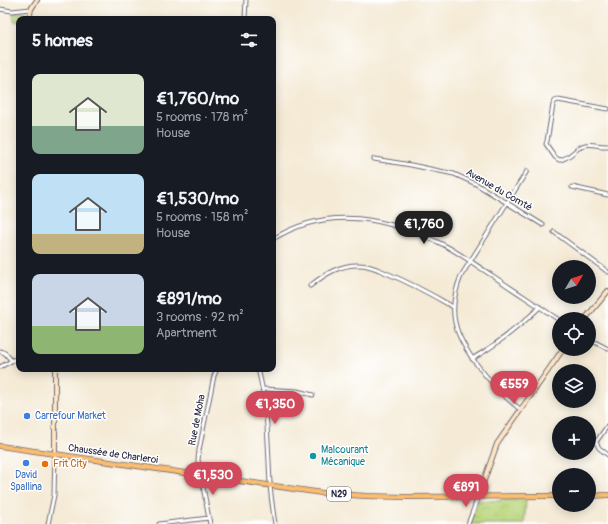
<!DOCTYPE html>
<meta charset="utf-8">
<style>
:root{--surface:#171b24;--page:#20242c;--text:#f1f3f6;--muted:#9ea1a6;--accent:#d1495b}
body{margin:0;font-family:Pangolin,sans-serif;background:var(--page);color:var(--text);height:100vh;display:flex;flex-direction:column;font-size:15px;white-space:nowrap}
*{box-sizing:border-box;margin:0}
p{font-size:13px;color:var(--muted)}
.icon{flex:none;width:22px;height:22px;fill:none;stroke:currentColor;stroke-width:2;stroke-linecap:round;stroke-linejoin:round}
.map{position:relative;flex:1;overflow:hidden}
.side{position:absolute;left:16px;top:16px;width:260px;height:356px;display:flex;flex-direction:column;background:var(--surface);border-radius:8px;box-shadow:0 2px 10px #0003}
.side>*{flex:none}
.needle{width:26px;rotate:51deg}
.tools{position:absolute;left:552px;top:260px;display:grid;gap:8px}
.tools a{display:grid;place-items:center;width:44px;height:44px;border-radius:50%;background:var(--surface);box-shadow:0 2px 10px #0003;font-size:20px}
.price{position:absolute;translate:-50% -34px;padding:0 9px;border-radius:14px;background:var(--accent);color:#fff;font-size:13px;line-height:26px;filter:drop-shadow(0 1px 2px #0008)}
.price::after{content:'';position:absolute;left:50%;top:24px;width:12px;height:9px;margin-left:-6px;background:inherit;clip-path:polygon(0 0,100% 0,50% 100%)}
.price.current{background:#222;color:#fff}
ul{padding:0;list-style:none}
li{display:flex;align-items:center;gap:12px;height:100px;padding:0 16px}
li span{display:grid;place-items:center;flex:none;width:112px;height:80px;border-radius:8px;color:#555}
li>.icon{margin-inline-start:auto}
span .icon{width:48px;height:48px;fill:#fffc;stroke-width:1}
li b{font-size:17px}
h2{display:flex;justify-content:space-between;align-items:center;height:48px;padding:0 16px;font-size:17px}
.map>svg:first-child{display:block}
.park{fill:url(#park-crowns);stroke:#6e7c5c}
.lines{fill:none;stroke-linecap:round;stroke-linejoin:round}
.street-casing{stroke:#6c6871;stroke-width:5}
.secondary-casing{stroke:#6c6871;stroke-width:6}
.primary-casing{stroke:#6c6871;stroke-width:6}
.street{stroke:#fff;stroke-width:3}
.secondary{stroke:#fee5c5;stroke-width:4}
.primary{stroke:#fcbd6f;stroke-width:4.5}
.shop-dot{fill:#3f7fe0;stroke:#fff;stroke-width:1.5}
.culture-dot{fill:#0f9aa8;stroke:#fff;stroke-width:1.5}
.food-dot{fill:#e8710a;stroke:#fff;stroke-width:1.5}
.labels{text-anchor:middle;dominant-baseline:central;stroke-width:3;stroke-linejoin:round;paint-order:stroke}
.shield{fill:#fff;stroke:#646476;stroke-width:1}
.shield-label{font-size:9px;font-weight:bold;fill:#22223b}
.street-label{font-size:10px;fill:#22223b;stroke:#fff}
.shop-label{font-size:10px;fill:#366cbe;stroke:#fff;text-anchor:start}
.culture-label{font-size:10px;fill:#0d838f;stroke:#fff;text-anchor:start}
.food-label{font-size:10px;fill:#c56008;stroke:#fff;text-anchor:start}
</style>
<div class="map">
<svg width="608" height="524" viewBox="0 0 608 524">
<defs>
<pattern id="park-crowns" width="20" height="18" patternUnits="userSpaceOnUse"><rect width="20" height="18" fill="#b9d67c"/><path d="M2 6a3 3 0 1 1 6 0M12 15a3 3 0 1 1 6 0" fill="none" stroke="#9fb76c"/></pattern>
</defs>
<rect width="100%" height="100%" fill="#fff"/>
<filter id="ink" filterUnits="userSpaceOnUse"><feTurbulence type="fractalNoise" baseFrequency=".025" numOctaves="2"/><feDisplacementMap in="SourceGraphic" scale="8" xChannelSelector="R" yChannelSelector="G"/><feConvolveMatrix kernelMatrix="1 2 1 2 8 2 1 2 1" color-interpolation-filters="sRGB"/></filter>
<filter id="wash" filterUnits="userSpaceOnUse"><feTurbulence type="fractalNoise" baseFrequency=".012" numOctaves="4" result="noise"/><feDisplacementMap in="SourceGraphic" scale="16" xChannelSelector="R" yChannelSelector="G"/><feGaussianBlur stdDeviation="0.9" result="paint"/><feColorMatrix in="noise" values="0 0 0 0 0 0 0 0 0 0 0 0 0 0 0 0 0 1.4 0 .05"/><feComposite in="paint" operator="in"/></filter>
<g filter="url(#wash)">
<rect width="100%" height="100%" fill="#f4ead5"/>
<path class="park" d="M 13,12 L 26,13 L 27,19 L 19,19 L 19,22 L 14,21 Z
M 526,500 L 524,524 L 470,524 L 478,501 Z"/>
</g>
<g filter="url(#ink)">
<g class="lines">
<defs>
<path id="street" d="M 0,9 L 12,11 L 31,9
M 245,19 L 246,0
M 608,109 L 558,100 L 555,101 L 553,105 L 547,141 L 546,144 L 555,157 L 559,160 C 569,159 574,150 582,146 C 590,142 599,147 608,146
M 374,159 L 411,165 L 454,174 L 476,184 L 543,225
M 572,187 L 608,195
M 554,232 L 608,272
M 273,239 C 329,204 388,218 444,245 C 461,254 477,266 493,276 C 515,291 537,305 559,320
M 310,286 C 325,274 341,264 360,265 C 369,265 377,269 384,272 C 408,282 431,294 453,307
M 589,339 L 608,349
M 0,351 L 5,353 L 11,360
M 472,359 C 498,344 519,327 540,307
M 0,367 L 19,357
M 258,369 C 268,407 268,445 270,484 C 271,498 273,511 275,524
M 263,389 L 297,391 L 313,395
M 521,410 C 504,397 491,383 478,366 C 455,336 446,313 461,276 L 527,171
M 608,425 L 596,442 L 599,448 L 608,455
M 48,524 L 54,495 L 55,454
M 159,524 L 209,518
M 210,524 L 198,460 L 199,450 L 214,376 L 217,369
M 468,524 L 478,497"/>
<path id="secondary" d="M 29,19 L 31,9 L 37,0
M 585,319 L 608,291
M 55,369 L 55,454
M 478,497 L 497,444 L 563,349"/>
<path id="primary" d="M 0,446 L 322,493 L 366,496 L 405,497 L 559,496
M 589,496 L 608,495"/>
</defs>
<use href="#street" class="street-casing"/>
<use href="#secondary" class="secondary-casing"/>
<use href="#primary" class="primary-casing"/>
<use href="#street" class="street"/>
<use href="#secondary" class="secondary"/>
<use href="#primary" class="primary"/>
</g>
</g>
<g class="shop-dot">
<circle cx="27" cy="416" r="4"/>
<circle cx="26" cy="463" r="4"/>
</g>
<circle class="culture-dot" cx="313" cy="456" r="4"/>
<circle class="food-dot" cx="45" cy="464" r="4"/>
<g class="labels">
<rect class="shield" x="327" y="487" width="24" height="14" rx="3"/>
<g class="shield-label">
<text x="339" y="494">N29</text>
</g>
<g class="street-label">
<text transform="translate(499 190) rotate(30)">Avenue du Comté</text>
<text transform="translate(197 420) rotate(-79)">Rue de Moha</text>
<text transform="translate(113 454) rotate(8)">Chaussée de Charleroi</text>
</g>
<g class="shop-label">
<text x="35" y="416">Carrefour Market</text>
<text x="26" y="475" text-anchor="middle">David<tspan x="26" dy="12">Spallina</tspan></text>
</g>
<g class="culture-label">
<text x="321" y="450">Malcourant<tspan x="321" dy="12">Mécanique</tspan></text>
</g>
<g class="food-label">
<text x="53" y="464">Frit City</text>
</g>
</g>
</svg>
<div class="tools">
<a><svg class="needle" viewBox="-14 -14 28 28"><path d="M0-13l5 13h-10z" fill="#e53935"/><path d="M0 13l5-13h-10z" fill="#9ea1a6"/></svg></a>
<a><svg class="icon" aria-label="locate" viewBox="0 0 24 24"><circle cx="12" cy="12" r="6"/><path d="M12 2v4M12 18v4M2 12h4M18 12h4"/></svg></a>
<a><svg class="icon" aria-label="layers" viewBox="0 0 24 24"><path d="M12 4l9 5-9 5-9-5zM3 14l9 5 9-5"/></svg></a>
<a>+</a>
<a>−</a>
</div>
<b class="price current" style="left:424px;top:245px">€1,760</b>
<b class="price" style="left:514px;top:405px">€559</b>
<b class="price" style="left:275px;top:425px">€1,350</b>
<b class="price" style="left:213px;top:496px">€1,530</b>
<b class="price" style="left:466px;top:508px">€891</b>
<section class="side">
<h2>5 homes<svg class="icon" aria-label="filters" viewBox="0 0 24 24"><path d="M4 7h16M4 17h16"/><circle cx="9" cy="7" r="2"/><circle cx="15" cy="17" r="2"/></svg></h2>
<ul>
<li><span style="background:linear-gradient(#dfe7d0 65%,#7fa58c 0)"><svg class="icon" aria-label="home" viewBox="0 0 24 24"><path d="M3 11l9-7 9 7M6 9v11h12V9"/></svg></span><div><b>€1,760/mo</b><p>5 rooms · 178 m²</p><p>House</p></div></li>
<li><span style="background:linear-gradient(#bfe0f5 75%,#c2b280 0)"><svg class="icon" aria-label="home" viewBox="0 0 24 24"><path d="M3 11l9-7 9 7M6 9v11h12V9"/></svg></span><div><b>€1,530/mo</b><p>5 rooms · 158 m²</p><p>House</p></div></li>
<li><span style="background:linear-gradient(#c9d6e8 65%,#8fb573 0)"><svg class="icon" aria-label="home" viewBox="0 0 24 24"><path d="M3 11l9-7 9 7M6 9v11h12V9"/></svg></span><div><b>€891/mo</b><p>3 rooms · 92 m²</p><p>Apartment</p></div></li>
</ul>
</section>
</div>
